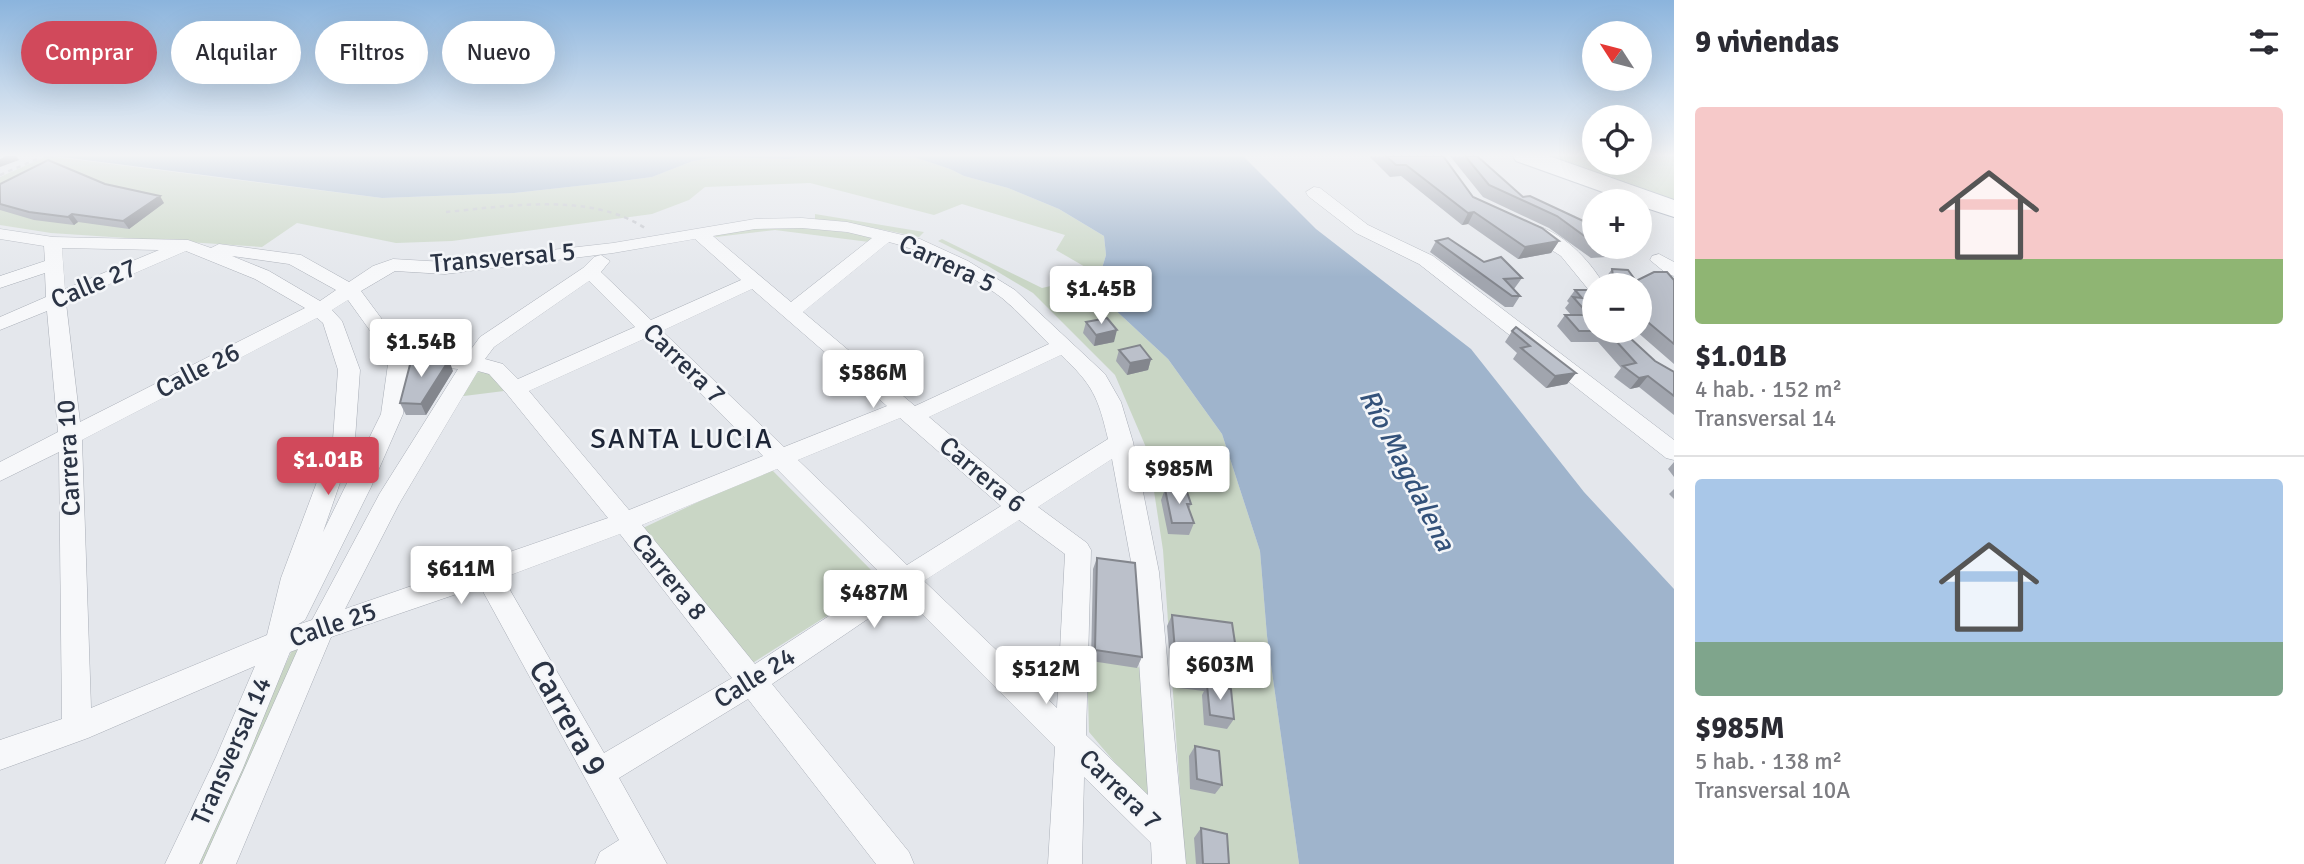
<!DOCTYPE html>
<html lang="es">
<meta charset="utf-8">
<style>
:root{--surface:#fff;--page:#f7f7f7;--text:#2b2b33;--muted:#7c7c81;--line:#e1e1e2;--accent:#d1495b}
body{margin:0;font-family:Signika,sans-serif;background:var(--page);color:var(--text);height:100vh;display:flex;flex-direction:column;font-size:26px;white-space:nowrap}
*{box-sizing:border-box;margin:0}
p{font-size:23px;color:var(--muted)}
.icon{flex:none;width:38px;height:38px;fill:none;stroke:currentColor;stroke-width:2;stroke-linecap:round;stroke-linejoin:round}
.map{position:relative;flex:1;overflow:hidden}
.side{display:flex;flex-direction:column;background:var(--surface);width:630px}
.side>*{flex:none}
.guide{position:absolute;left:21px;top:21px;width:665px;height:63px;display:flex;gap:14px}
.needle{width:46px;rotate:306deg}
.buttons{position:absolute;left:1582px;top:21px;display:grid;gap:14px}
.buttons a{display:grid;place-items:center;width:70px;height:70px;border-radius:50%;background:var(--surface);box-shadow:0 7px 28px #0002;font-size:35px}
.price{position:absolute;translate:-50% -60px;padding:0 16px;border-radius:7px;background:#fff;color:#222;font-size:23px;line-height:46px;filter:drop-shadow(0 2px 4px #0008)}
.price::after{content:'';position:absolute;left:50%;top:42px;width:21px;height:16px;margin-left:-10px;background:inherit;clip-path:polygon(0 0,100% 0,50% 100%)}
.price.active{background:var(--accent);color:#fff}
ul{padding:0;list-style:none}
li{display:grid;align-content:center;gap:14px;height:371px;padding:0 21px}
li+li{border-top:2px solid var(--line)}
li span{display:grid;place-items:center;height:217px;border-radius:7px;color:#555}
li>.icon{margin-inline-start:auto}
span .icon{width:126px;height:126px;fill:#fffc;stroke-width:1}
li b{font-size:30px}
h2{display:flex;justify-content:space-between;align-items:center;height:84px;padding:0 21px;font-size:30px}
.chip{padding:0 24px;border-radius:32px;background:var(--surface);box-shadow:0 7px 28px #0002;font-size:24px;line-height:63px}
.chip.active{background:var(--accent);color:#fff}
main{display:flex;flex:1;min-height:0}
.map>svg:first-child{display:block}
.green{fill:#c9d6c5}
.water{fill:#9fb4cc}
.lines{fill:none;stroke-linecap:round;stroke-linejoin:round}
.minor-casing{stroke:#a9aeb7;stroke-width:1}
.primary-casing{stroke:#a3abb8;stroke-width:2}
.path{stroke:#c2c5cb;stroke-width:2.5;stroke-dasharray:4.5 4.5;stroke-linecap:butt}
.minor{fill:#f7f8fa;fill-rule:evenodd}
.primary{fill:#fff;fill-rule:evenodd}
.wall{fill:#a1a5ae}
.shaded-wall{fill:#83868d}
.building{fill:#bbc0ca;stroke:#83868d;stroke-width:2}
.labels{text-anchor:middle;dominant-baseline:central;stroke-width:5;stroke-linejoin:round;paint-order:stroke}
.street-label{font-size:26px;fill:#2b3445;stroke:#f4f6f9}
.neighbourhood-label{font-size:28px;letter-spacing:2px;fill:#1d2536;stroke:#f4f6f9}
.water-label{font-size:28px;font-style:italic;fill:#34527a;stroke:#f4f6f9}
.near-street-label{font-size:32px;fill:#2b3445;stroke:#f4f6f9}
</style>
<main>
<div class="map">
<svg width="1674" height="864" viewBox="0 0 1674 864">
<rect width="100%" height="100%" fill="#e4e7ec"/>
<path class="green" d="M 47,156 L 382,198 L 514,193 L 614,182 L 652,177 L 693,161 L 717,157 L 788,159 L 811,156 L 911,156 L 950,169 L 964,176 L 1008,188 L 1059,209 L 1104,236 L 1106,255 L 1100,275 L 1110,305 L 1168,359 L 1222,434 L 1260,551 L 1267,636 L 1299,864 L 1185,864 L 1163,550 L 1148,452 L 1115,375 L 1033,293 L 988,266 L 938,241 L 942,239 L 1042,288 L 1099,275 L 1056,250 L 1065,235 L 962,204 L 934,215 L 810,183 L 705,187 L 689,200 L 652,214 L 452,241 L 396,243 L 297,223 L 262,247 L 51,233 L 0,225 L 0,177 Z
M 1525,156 L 1594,156 L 1594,163 L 1640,163 L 1640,156 L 1674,156 L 1674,209 Z
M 815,214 L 924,232 L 919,237 L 840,221 L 815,220 Z
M 757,227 L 803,227 L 883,237 L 877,243 L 775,230 L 716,237 L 712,233 Z
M 480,372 L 492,374 L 504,391 L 456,397 L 470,374 Z
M 770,468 L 882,581 L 751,664 L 643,528 Z
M 311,639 L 210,864 L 192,864 L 295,644 Z
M 1087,660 L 1150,669 L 1162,818 L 1089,732 Z"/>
<path class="water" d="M 54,156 L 811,156 L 788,159 L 717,157 L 693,161 L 652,177 L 614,182 L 514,193 L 382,198 Z
M 911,156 L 1243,156 L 1316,229 L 1471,349 L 1584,492 L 1674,589 L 1674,864 L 1299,864 L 1267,636 L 1260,551 L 1222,434 L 1168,359 L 1110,305 L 1100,275 L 1106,255 L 1104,236 L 1059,209 L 1008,188 L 964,176 L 950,169 Z"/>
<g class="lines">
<defs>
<path id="minor" d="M 1314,187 L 1320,188 L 1368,225 L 1433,256 L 1674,440 L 1674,460 L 1666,458 L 1419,264 L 1356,233 L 1308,196 L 1306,192 Z
M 802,218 L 847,222 L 920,239 L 968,261 L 1015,290 L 1105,374 L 1121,402 L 1133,442 L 1159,572 L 1186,864 L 1152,864 L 1151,843 L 1084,777 L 1082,864 L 1048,864 L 1055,747 L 903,595 L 772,684 L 909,852 L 914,864 L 876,864 L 748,699 L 619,778 L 667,864 L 595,864 L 600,852 L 619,840 L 480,586 L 331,637 L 236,864 L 202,864 L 298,649 L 290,652 L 243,768 L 199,864 L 165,864 L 216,757 L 255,666 L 88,738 L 0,770 L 0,740 L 62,719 L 59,452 L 0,481 L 0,462 L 58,432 L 47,311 L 0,330 L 0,317 L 46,297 L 45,273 L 0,288 L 0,276 L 45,261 L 44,246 L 0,239 L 0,229 L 53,237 L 188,240 L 211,248 L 219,244 L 301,255 L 349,282 L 373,266 L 393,259 L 445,262 L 613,243 L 755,219 ZM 802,228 L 847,232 L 872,238 L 791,302 L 713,236 L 755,229 ZM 695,239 L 741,280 L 651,320 L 601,272 L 610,261 L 601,255 L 594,257 L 583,268 L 480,337 L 466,356 L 421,352 L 414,354 L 411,359 L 414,364 L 458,369 L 380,493 L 312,620 L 297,625 L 305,620 L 371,487 L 403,414 L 410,357 L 361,291 L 395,271 L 445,274 L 613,253 ZM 889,242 C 928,252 970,274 1002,298 C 1019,312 1034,329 1049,344 L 915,406 L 803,312 ZM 62,248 L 159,250 L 65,289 ZM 186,251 L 255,279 L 305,308 L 80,422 L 66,303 ZM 232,256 L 289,264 L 336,290 L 320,301 L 269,271 ZM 589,281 L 635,327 L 518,379 L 503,364 L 485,359 L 494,347 ZM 752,289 L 887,406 L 784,447 L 662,331 ZM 348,300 L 389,357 L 381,414 L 323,532 L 355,439 L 360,370 L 342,321 L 332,310 ZM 317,318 L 323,323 L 338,370 L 333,439 L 281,578 L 267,635 L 91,708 L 82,440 ZM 646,338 L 763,456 L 629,510 L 529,391 ZM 1061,355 C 1093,385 1098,397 1108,439 L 1020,494 L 929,417 ZM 478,371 L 489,374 L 507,394 L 608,518 L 345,609 L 399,504 ZM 900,418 L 1001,506 L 907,565 L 798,460 ZM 1112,459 L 1133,572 L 1148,795 L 1086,735 L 1091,550 L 1087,543 L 1038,507 ZM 777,469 L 886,579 L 755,664 L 642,525 ZM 1019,520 L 1065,554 L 1057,708 L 924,581 ZM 620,534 L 732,678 L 604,753 L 503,578 Z
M 1531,224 C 1562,231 1589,259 1604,285 L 1594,285 L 1594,291 L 1588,289 L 1561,256 L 1525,233 L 1522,229 Z
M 1659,254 L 1674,262 L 1674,276 L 1667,274 L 1650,260 L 1652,256 Z"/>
<path id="primary" d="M 1513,156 L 1549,156 L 1674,200 L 1674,217 L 1640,206 L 1640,201 L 1628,201 L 1516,161 Z"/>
</defs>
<use href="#minor" class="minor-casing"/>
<use href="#primary" class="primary-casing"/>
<path class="path" d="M 0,175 L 37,159
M 446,212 C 509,206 590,192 645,228"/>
<use href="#minor" class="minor"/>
<use href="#primary" class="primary"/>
</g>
<path class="wall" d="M 1369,156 L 1443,156 L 1473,197 L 1559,241 L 1551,253 L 1518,259 L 1468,224 L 1462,225 L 1401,176 L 1390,177 Z
M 1450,156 L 1465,156 L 1523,197 L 1594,226 L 1594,247 L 1629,247 L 1623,256 L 1591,258 L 1549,228 L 1483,197 Z
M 0,184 L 105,184 L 164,203 L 129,229 L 78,222 L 74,225 L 34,220 L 0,210 Z
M 1436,241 L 1522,278 L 1514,289 L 1520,296 L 1513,307 L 1505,307 L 1430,252 Z
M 1612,269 L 1636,281 L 1674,280 L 1674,364 L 1636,331 L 1640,331 L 1640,285 L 1605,285 L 1604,280 Z
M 1575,290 L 1624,331 L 1629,337 L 1655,361 L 1674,372 L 1674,415 L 1639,387 L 1630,389 L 1614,377 L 1621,368 L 1598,342 L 1571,342 L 1557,326 L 1565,315 L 1571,315 L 1565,308 L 1569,303 L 1567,301 Z
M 1086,322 L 1114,342 L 1094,346 L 1083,333 Z
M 1512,331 L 1576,373 L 1567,384 L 1546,388 L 1513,359 L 1517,353 L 1505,342 Z
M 1119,350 L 1151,359 L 1148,370 L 1127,375 L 1116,361 Z
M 453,371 L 426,415 L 406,415 L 400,403 Z
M 1674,462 L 1674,477 L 1668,469 Z
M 1165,489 L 1191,504 L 1189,509 L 1194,523 L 1189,535 L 1168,534 L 1161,500 Z
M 1674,489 L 1674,499 L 1669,494 Z
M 1097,558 L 1142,657 L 1137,668 L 1091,661 L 1093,569 Z
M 1172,615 L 1237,656 L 1231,666 L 1218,664 L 1221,683 L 1218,687 L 1234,719 L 1227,729 L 1204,725 L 1202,695 L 1204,691 L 1179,688 L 1178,674 L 1171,673 L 1167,626 Z
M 1195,746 L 1222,785 L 1215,794 L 1190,789 L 1189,756 Z
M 1201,828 L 1229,864 L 1196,864 L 1194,838 Z"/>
<path class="shaded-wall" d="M 6,156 L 16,156 L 19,160 L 0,167 L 0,159 Z
M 160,196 L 164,203 L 129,229 L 123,221 Z
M 1474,212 L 1468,224 L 1462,225 L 1468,213 Z
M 72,214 L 78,222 L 74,225 L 68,217 Z
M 1559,241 L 1551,253 L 1518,259 L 1525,247 Z
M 1117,330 L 1114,342 L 1094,346 L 1096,335 Z
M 1151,359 L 1148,370 L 1127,375 L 1130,363 Z
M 449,360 L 453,371 L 426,415 L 421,404 Z
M 1576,373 L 1567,384 L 1546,388 L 1555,376 Z
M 1648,376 L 1639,387 L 1630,389 L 1639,378 Z"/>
<path class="building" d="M 1386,156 L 1443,156 L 1473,197 L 1542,228 L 1559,241 L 1525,247 L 1474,212 L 1468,213 L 1406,165 L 1396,165 Z
M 1465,156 L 1477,156 L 1523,197 L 1530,196 L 1594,226 L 1594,243 L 1557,216 L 1489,185 Z
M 48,160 L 105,184 L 160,196 L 123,221 L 72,214 L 68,217 L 29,212 L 0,204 L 0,184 Z
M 1448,238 L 1484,262 L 1501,257 L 1522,278 L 1504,279 L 1520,296 L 1512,296 L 1436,241 Z
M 1612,269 L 1628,270 L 1636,281 L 1654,272 L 1667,272 L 1674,280 L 1674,344 L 1643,318 L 1640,318 L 1640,285 L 1621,285 L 1613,276 Z
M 1575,290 L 1594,290 L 1594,331 L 1624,331 L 1629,337 L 1655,361 L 1674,372 L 1674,396 L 1648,376 L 1639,378 L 1623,366 L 1636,363 L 1607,331 L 1579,331 L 1565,315 L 1589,315 L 1573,297 L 1582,298 Z
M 1107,318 L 1117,330 L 1096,335 L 1086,322 Z
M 1516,327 L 1576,373 L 1555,376 L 1521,348 L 1530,346 L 1512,331 Z
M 1140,345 L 1151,359 L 1130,363 L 1119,350 Z
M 412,357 L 449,360 L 421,404 L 400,403 Z
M 1165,489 L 1186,489 L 1191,504 L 1187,504 L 1194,523 L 1172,523 Z
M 1097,558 L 1135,563 L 1142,657 L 1095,650 Z
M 1172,615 L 1232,623 L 1237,656 L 1217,653 L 1221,683 L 1185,677 L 1184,663 L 1176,662 Z
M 1207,685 L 1231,689 L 1234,719 L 1210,715 Z
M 1195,746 L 1219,751 L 1222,785 L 1197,779 Z
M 1201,828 L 1227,834 L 1229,864 L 1203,864 Z"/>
<linearGradient id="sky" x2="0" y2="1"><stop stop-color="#8bb4dd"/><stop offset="0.56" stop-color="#f3f4f6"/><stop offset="1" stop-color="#f3f4f6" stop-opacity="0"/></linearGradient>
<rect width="1674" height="277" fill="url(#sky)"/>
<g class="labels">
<g class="street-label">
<text transform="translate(503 258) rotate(-5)">Transversal 5</text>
<text transform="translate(947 264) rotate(25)">Carrera 5</text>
<text transform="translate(94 284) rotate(-23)">Calle 27</text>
<text transform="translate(684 364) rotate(44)">Carrera 7</text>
<text transform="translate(198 371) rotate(-27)">Calle 26</text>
<text transform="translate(69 458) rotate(-93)">Carrera 10</text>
<text transform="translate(982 475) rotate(40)">Carrera 6</text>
<text transform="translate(669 577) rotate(51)">Carrera 8</text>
<text transform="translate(333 625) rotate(-19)">Calle 25</text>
<text transform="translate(755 678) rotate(-32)">Calle 24</text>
<text transform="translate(232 751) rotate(-66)">Transversal 14</text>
<text transform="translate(1120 790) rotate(44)">Carrera 7</text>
</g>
<g class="neighbourhood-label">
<text x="682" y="439">SANTA LUCIA</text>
</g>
<g class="water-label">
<text transform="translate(1407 470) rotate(63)">Río Magdalena</text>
</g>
<g class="near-street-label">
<text transform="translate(568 718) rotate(61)">Carrera 9</text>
</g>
</g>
</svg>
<div class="buttons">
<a><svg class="needle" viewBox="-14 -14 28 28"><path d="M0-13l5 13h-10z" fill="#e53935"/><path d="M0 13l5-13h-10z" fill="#7c7c81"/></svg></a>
<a><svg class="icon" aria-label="locate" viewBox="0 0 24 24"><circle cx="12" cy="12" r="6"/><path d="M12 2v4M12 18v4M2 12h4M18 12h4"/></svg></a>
<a>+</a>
<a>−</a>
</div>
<b class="price" style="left:1101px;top:326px">$1.45B</b>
<b class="price" style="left:421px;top:379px">$1.54B</b>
<b class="price" style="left:873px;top:410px">$586M</b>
<b class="price active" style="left:328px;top:497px">$1.01B</b>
<b class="price" style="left:1179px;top:506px">$985M</b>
<b class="price" style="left:461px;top:606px">$611M</b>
<b class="price" style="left:874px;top:630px">$487M</b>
<b class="price" style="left:1220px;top:702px">$603M</b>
<b class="price" style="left:1046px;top:706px">$512M</b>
<div class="guide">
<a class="chip active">Comprar</a>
<a class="chip">Alquilar</a>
<a class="chip">Filtros</a>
<a class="chip">Nuevo</a>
</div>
</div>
<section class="side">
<h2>9 viviendas<svg class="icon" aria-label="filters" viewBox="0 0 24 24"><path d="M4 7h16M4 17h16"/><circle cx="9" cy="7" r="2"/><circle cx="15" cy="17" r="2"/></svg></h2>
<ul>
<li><span style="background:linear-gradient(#f6c9c9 70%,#8fb573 0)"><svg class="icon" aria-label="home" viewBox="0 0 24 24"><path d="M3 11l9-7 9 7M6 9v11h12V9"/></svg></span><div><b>$1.01B</b><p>4 hab. · 152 m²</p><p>Transversal 14</p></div></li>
<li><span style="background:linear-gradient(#a9c7e8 75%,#7fa58c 0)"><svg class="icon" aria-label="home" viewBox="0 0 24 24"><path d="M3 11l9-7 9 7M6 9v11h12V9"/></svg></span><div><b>$985M</b><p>5 hab. · 138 m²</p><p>Transversal 10A</p></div></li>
</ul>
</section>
</main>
